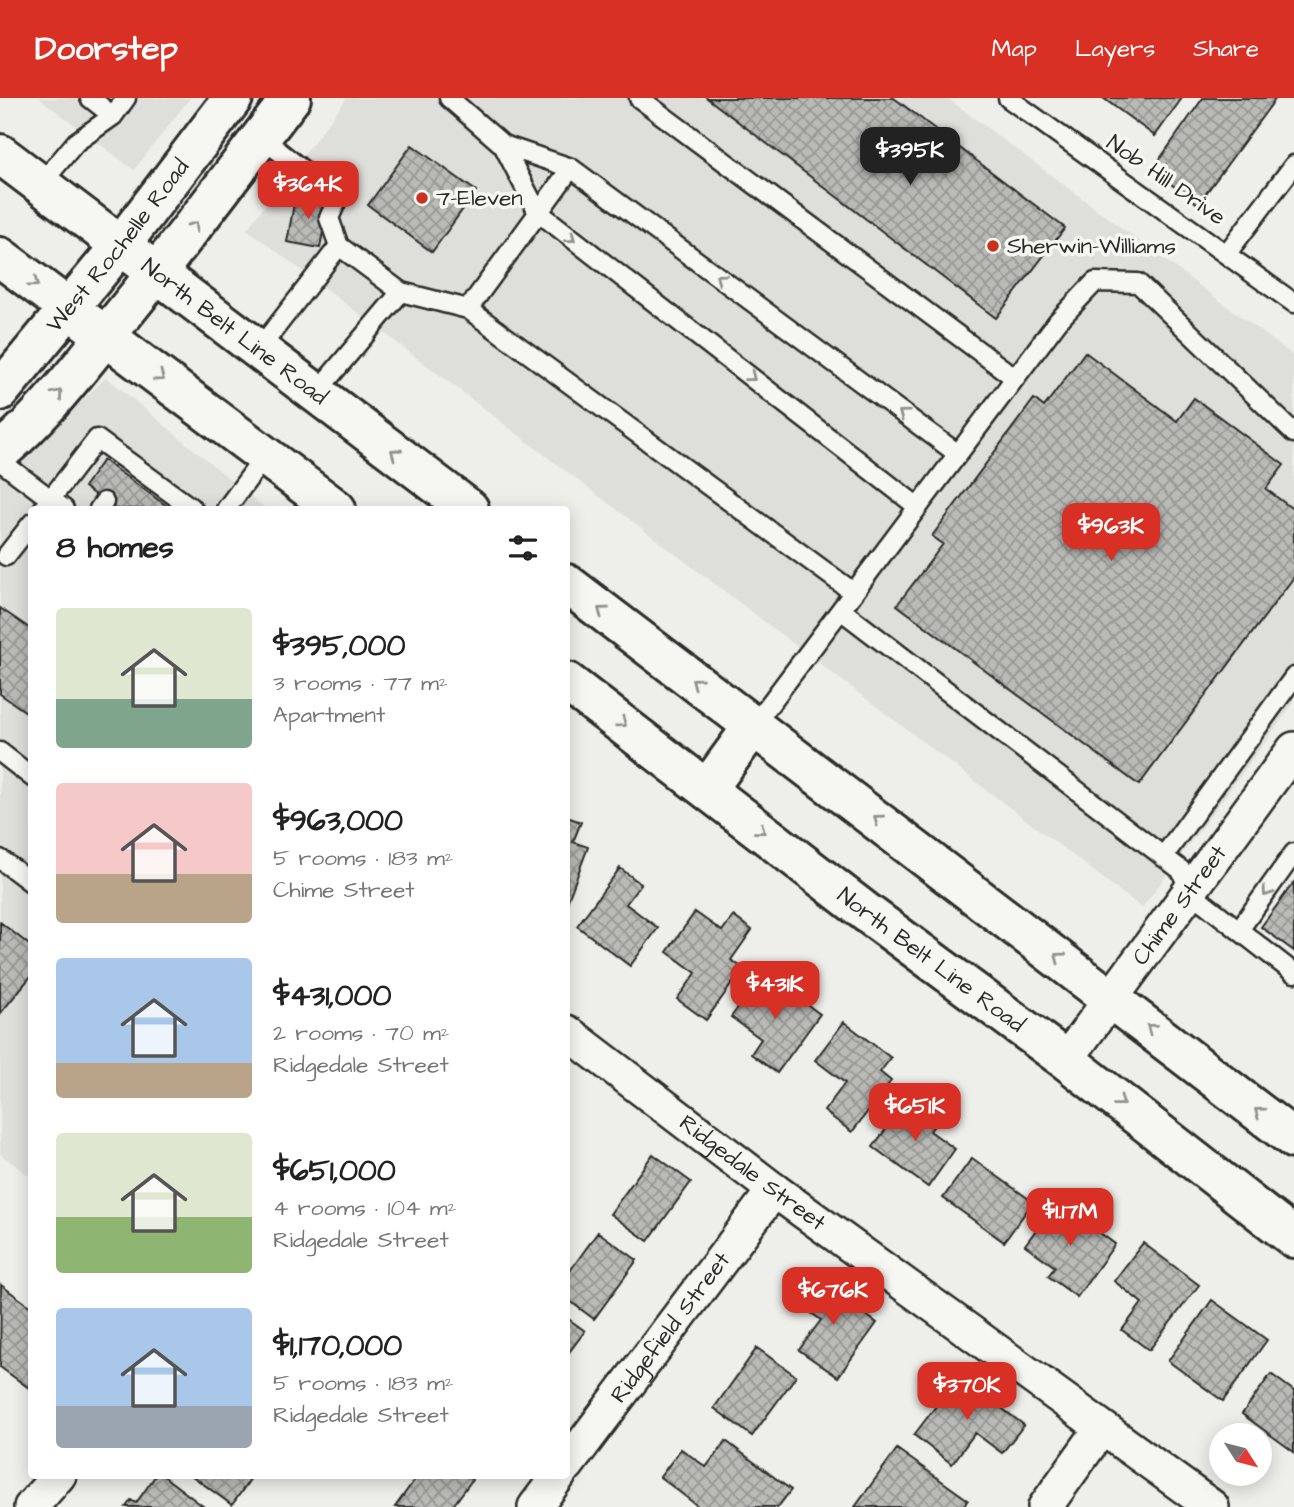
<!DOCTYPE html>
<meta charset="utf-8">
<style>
:root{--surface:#fff;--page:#f6f6f6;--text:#222;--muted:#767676;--accent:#d93025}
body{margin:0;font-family:"Architects Daughter",sans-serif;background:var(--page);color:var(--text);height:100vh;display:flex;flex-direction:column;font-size:26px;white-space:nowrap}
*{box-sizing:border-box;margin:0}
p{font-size:23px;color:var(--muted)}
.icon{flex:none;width:38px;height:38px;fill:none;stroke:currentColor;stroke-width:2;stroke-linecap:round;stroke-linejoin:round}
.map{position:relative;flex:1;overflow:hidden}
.sheet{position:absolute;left:28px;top:408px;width:542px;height:973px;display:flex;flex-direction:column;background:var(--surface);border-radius:7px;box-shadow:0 4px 18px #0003}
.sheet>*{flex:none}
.needle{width:46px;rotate:126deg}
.controls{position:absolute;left:1209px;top:1325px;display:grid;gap:14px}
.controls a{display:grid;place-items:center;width:63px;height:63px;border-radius:50%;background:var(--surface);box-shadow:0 4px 18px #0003;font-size:35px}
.price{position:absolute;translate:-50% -60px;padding:0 16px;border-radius:14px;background:var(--accent);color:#fff;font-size:23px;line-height:46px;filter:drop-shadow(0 2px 4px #0008)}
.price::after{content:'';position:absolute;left:50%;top:42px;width:21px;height:16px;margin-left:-10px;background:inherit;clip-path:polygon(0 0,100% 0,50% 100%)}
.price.current{background:#222;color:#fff}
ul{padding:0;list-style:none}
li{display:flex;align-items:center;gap:21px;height:175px;padding:0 28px}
li span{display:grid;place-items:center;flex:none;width:196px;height:140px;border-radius:7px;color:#555}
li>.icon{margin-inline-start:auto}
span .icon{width:84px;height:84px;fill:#fffc;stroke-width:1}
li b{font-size:30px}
h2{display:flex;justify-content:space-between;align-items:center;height:84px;padding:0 28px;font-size:30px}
header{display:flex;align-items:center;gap:42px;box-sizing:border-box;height:98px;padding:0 35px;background:var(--accent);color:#fff}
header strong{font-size:33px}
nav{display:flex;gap:38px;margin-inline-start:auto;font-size:24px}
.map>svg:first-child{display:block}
.built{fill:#dededb}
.building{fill:url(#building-cross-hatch);stroke:#2b2b2b;stroke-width:2}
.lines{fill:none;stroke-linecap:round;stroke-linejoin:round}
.lane-casing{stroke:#2b2b2b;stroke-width:23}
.street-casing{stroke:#2b2b2b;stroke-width:38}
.secondary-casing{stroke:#2b2b2b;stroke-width:44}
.primary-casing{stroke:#2b2b2b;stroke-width:44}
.lane{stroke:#f6f6f2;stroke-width:18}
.street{stroke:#f6f6f2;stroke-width:33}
.secondary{stroke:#f6f6f2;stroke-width:38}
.primary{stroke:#f6f6f2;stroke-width:38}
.oneway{stroke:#90908e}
.poi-dot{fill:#c8321e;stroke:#f6f6f2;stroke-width:2.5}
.labels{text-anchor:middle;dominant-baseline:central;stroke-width:7;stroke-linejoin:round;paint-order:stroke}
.street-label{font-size:23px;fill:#2b2b2b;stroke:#f6f6f2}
.poi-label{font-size:23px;fill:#2b2b2b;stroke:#f6f6f2;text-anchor:start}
</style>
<header>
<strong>Doorstep</strong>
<nav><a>Map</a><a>Layers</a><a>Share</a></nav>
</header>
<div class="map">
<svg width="1294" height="1409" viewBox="0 0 1294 1409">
<defs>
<pattern id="building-cross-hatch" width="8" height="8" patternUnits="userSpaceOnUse" patternTransform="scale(1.75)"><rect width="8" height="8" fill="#babab7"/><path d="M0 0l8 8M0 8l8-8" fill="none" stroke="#979795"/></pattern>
</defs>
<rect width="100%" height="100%" fill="#eeeeea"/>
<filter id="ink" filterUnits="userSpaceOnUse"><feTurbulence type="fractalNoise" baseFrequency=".0143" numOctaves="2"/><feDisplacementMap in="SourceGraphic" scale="14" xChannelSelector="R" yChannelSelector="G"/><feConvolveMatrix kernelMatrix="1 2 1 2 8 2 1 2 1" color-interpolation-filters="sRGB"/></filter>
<g filter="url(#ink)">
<path class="built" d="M 39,0 L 190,0 L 134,72 Z
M 347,0 L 947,0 L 1294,258 L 1294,605 L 1142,810 L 247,131 Z
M 106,279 L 266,411 L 32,411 L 31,1079 L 0,1056 L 0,370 L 43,342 Z"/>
<path class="building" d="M 707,0 L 894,0 L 1065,130 L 996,220 Z
M 1103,0 L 1182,0 L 1155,38 Z
M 1203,0 L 1276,0 L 1198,106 L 1152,72 Z
M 412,47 L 476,93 L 432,154 L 368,107 Z
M 296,95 L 329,101 L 320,150 L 287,144 Z
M 1085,254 L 1177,323 L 1194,300 L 1284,367 L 1266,391 L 1294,412 L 1294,479 L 1139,687 L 897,507 L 943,446 L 932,438 L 1034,301 L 1044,309 Z
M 103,362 L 171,411 L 114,411 L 84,389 Z
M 0,510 L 32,532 L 32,618 L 0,596 Z
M 567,719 L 581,724 L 573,744 L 588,749 L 567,805 Z
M 620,770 L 641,786 L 626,806 L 658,830 L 630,868 L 577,828 Z
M 1294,784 L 1294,853 L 1261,829 Z
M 695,814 L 722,833 L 733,818 L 752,832 L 731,862 L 743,870 L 706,922 L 677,901 L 696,875 L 667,854 Z
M 0,824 L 32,849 L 32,877 L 0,916 Z
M 764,875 L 820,916 L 777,975 L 751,956 L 761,941 L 731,919 Z
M 844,924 L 891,960 L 880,974 L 891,983 L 852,1034 L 824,1013 L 845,985 L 815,962 Z
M 910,998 L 940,1020 L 930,1033 L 955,1051 L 928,1089 L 873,1049 Z
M 653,1056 L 691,1084 L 648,1143 L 610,1116 Z
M 972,1060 L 1033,1104 L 1004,1144 L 943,1100 Z
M 1057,1103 L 1115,1146 L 1077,1199 L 1048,1178 L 1055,1169 L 1025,1147 Z
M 598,1134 L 637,1162 L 594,1221 L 567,1201 L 567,1177 Z
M 1143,1145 L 1199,1187 L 1149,1252 L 1122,1232 L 1142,1205 L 1114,1183 Z
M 812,1177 L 877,1225 L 838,1279 L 799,1252 L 821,1222 L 793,1202 Z
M 1,1187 L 32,1210 L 29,1290 L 0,1269 Z
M 1212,1202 L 1267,1242 L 1223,1303 L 1168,1263 Z
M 567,1220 L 585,1233 L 567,1257 Z
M 757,1250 L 796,1278 L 752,1338 L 714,1310 Z
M 1271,1276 L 1294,1293 L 1294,1354 L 1242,1316 Z
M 959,1278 L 1024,1327 L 1002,1355 L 975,1335 L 952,1366 L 914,1337 Z
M 726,1343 L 791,1392 L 778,1409 L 699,1409 L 660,1379 L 681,1351 L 706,1369 Z
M 897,1351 L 968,1402 L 962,1409 L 855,1409 Z
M 156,1377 L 162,1377 L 204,1409 L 126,1409 L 131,1402 L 136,1405 Z
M 191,1377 L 253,1377 L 232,1407 Z
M 418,1377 L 466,1377 L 472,1382 L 452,1409 L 395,1409 Z"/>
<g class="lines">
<defs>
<path id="lane" d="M 90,0 L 113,18
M 449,0 L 503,47 L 537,113 L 918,409
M 639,0 L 1015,280
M 1008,0 L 1294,205
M 261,39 L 338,100 L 329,120 L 339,148 L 401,194
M 503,47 L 571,70 L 958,356
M 41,86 L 76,44 L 113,18 L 126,0
M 1227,155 L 1294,67
M 468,211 L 571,70
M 259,251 L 339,148
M 316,295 L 401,194 L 468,211 L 853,494
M 0,363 L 64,411
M 43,411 L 97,341 L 193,411
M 99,411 L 104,404
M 226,411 L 265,358
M 6,458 L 32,425
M 841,512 L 1181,772 L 1190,794 L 1294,875
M 754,627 L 1058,223 L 1095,184 L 1138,185 L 1294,335
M 0,654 L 32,679
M 1163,759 L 1294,579
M 0,761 L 32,785
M 1239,832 L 1294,755"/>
<g id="street">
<path id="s1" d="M 567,934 L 774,1092 L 1212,1409"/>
<path id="s2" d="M 1066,962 L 1294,651"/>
<path id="s3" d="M 567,1367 L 774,1092"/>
<path d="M 31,1409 L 59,1377"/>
<path d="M 535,1409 L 559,1377"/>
<path d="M 1045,1409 L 1101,1331"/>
</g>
<g id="secondary">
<path id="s4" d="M 0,293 L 121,147 L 233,0"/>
<path d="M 0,354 C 41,320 73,278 107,236 C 171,159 230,79 291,0"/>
</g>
<g id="primary">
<path id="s5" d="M 0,56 L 469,411"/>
<path d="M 0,159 L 336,411"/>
<path d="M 567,486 L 1294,1041"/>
<path id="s6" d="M 567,584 L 867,815 L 1066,962 L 1294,1140"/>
<path d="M 708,690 L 754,627"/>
</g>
</defs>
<use href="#lane" class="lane-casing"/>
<use href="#street" class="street-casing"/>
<use href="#secondary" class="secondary-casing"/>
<use href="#primary" class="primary-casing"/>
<use href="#lane" class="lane"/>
<use href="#street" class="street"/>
<use href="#secondary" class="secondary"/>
<use href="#primary" class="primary"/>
</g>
<defs><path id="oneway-chevron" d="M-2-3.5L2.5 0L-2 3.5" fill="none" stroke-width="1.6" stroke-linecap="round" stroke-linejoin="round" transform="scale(1.75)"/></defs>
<g class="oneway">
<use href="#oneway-chevron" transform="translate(194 128) rotate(-53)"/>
<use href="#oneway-chevron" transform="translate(571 140) rotate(38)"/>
<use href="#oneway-chevron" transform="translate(720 180) rotate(-143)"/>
<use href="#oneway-chevron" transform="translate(34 185) rotate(37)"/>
<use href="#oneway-chevron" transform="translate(160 279) rotate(37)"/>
<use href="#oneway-chevron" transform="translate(751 279) rotate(38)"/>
<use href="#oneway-chevron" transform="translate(58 296) rotate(-50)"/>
<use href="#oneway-chevron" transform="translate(903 316) rotate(-143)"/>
<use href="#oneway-chevron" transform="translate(395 355) rotate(-143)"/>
<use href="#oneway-chevron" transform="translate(602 513) rotate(-143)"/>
<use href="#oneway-chevron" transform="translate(696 584) rotate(-143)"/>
<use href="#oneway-chevron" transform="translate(622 625) rotate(37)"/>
<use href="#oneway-chevron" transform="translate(878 721) rotate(-143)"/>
<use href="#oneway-chevron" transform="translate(761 732) rotate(38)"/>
<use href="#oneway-chevron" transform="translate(1267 794) rotate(125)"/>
<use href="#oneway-chevron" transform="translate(1059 859) rotate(-143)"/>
<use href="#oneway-chevron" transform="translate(1151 930) rotate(-142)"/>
<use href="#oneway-chevron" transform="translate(1120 1004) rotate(38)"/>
<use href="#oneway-chevron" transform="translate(1259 1014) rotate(-143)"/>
</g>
</g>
<g class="poi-dot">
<circle cx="422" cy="100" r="7"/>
<circle cx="993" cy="148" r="7"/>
</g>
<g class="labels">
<g class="street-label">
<text transform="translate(1166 82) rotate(35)">Nob Hill Drive</text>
<text stroke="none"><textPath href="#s4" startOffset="187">West Rochelle Road</textPath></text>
<text stroke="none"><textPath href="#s5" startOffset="294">North Belt Line Road</textPath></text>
<text stroke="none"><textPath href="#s2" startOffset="192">Chime Street</textPath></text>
<text stroke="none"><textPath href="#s6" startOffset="458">North Belt Line Road</textPath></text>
<text stroke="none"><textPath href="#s1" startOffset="233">Ridgedale Street</textPath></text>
<text stroke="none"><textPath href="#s3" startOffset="172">Ridgefield Street</textPath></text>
</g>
<g class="poi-label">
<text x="436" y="100">7-Eleven</text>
<text x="1007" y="148">Sherwin-Williams</text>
</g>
</g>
</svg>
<div class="controls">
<a><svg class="needle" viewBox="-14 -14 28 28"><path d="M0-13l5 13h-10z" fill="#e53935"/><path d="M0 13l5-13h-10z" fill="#767676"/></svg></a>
</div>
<b class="price current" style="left:910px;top:89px">$395K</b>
<b class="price" style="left:308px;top:123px">$364K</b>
<b class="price" style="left:1111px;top:465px">$963K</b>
<b class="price" style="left:775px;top:923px">$431K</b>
<b class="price" style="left:915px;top:1045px">$651K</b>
<b class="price" style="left:1070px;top:1150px">$1.17M</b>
<b class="price" style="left:833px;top:1229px">$676K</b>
<b class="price" style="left:967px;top:1324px">$370K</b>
<section class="sheet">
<h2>8 homes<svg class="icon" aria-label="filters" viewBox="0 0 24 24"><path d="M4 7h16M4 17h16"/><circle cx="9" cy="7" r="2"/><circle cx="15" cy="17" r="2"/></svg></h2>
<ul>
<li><span style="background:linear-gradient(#dfe7d0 65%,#7fa58c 0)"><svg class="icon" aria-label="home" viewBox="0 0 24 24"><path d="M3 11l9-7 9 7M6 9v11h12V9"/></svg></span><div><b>$395,000</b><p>3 rooms · 77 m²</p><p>Apartment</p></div></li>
<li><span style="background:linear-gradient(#f6c9c9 65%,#b9a48a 0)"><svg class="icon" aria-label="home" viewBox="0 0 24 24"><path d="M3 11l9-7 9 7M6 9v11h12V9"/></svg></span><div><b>$963,000</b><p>5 rooms · 183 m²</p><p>Chime Street</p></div></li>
<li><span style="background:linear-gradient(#a9c7e8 75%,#b9a48a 0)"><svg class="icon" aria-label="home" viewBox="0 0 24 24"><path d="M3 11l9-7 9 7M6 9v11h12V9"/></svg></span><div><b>$431,000</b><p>2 rooms · 70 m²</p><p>Ridgedale Street</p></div></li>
<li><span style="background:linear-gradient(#dfe7d0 60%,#8fb573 0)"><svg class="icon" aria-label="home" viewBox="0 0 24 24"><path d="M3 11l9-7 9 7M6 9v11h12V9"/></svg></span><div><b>$651,000</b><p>4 rooms · 104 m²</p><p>Ridgedale Street</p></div></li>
<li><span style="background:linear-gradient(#a9c7e8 70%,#9aa5b1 0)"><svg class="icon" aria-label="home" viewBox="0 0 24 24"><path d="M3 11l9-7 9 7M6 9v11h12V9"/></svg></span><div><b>$1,170,000</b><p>5 rooms · 183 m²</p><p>Ridgedale Street</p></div></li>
</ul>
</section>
</div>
